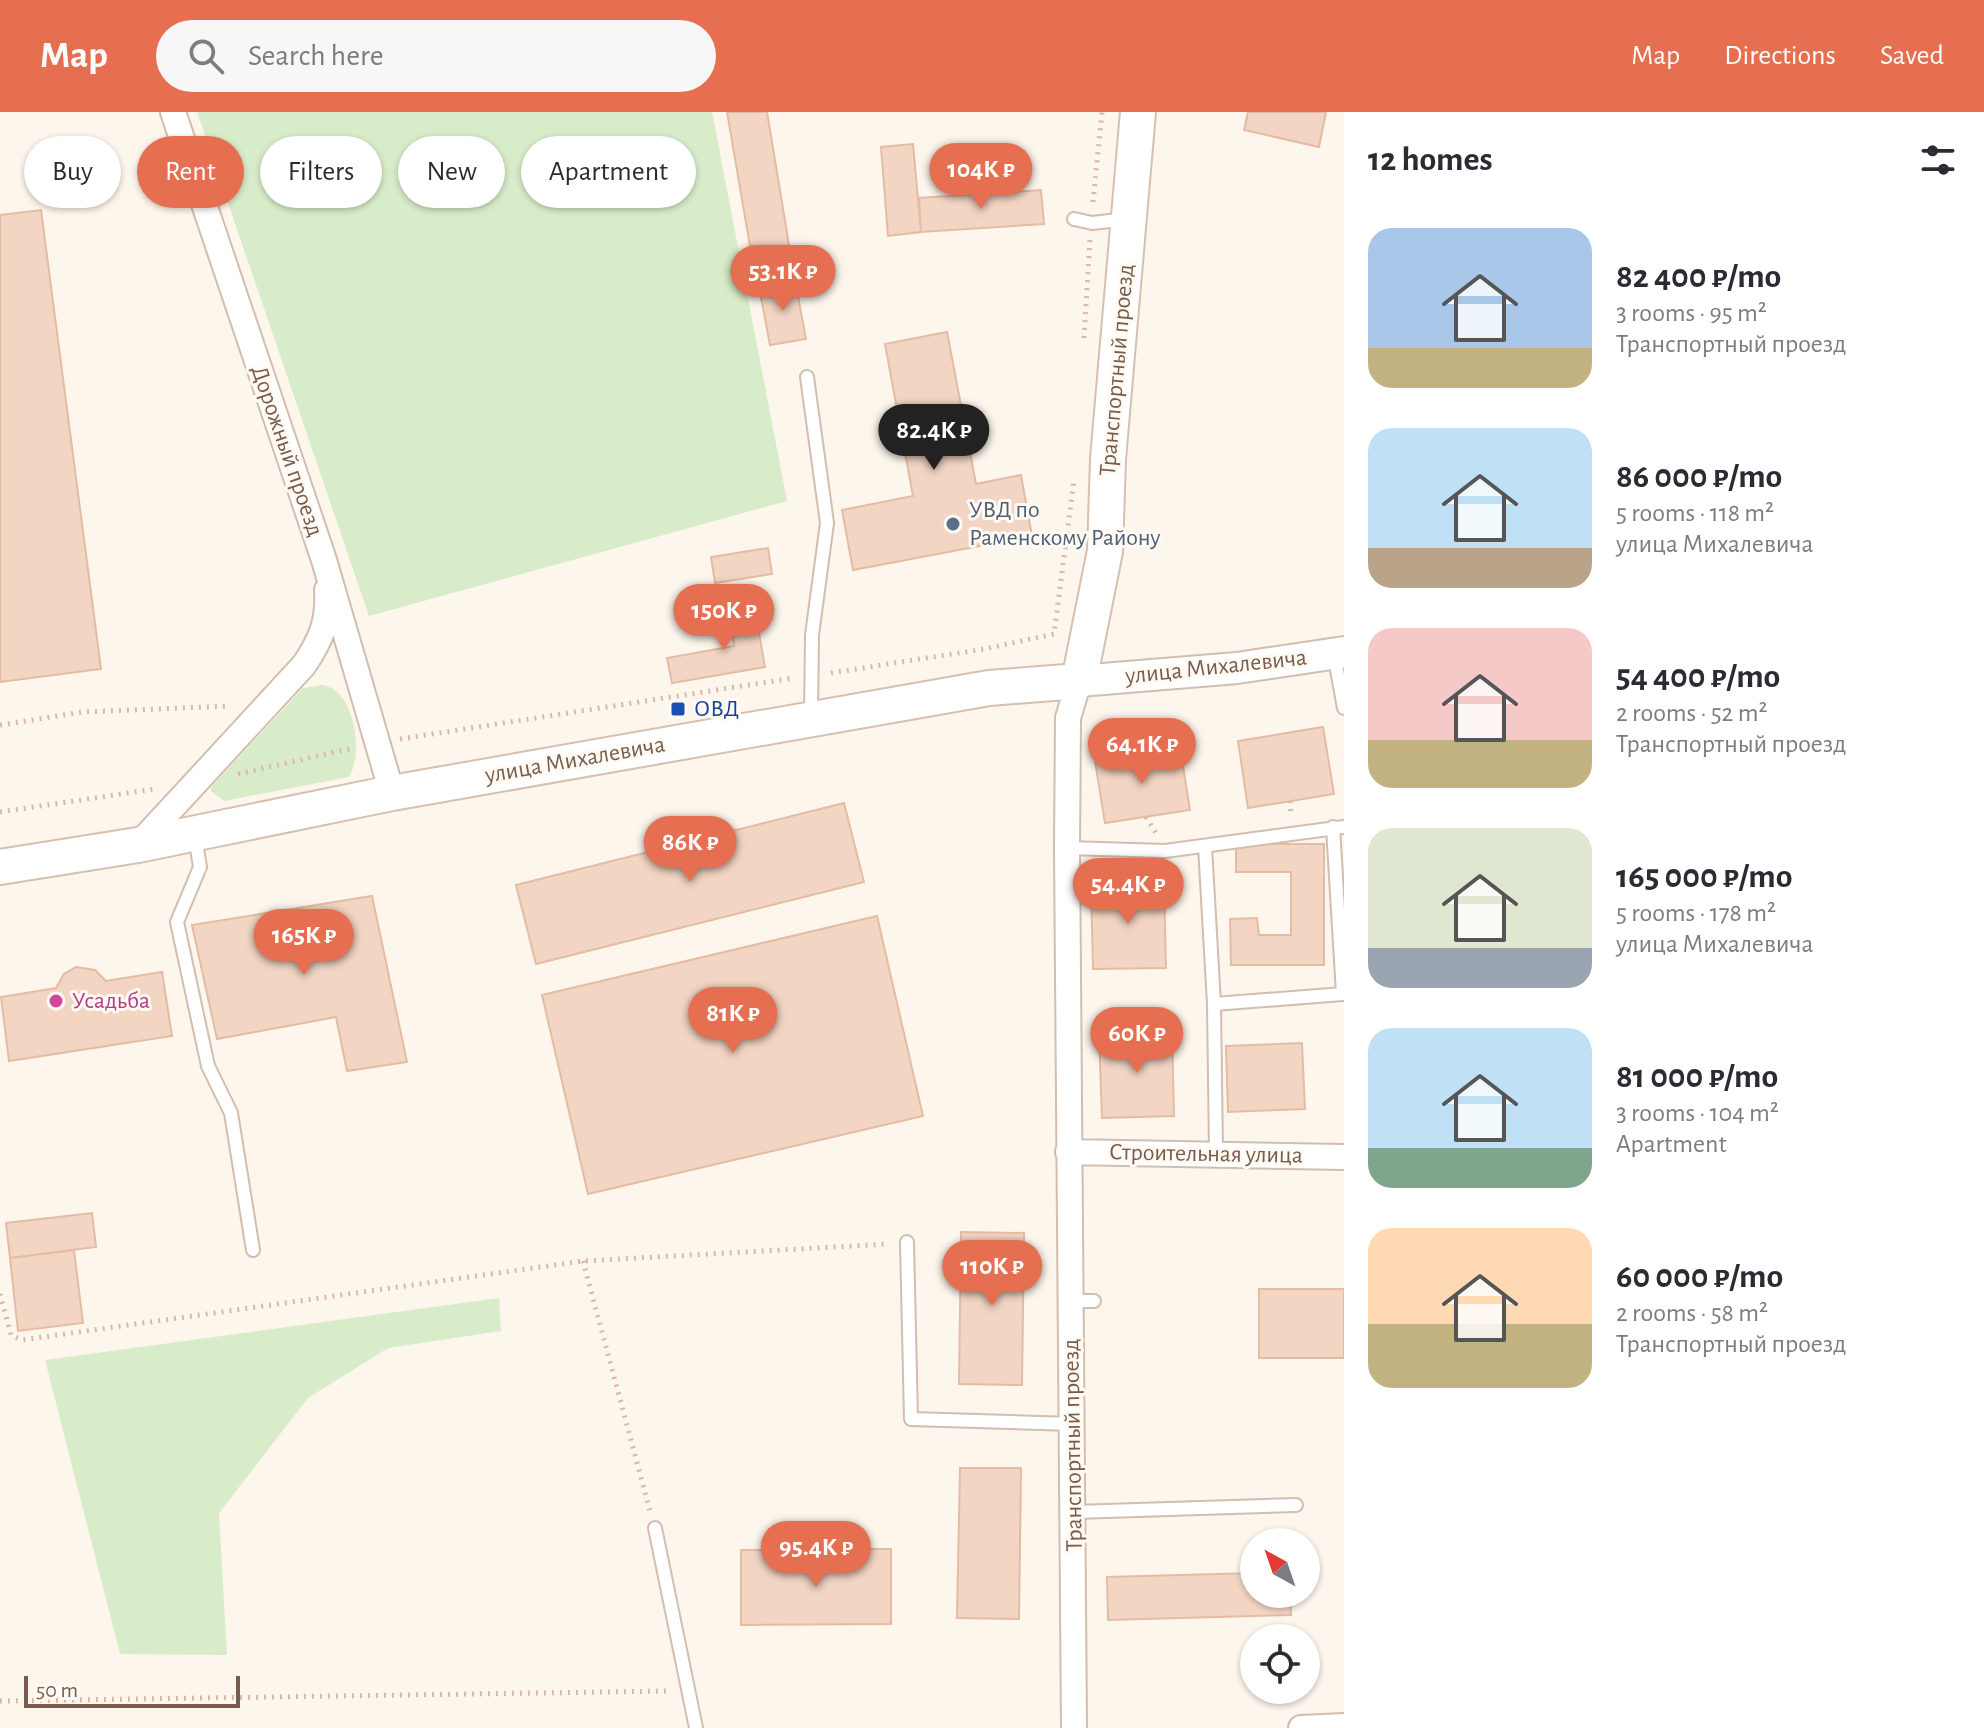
<!DOCTYPE html>
<meta charset="utf-8">
<style>
:root{--surface:#fff;--page:#f7f7f7;--text:#2b2b33;--muted:#7c7c81;--accent:#e76f51}
body{margin:0;font-family:"Alegreya Sans",sans-serif;background:var(--page);color:var(--text);height:100vh;display:flex;flex-direction:column;font-size:30px;white-space:nowrap}
*{box-sizing:border-box;margin:0}
p{font-size:26px;color:var(--muted)}
.icon{flex:none;width:44px;height:44px;fill:none;stroke:currentColor;stroke-width:2;stroke-linecap:round;stroke-linejoin:round}
.map{position:relative;flex:1;overflow:hidden}
.panel{display:flex;flex-direction:column;background:var(--surface);width:640px}
.panel>*{flex:none}
.guide{position:absolute;left:24px;top:24px;width:760px;height:72px;display:flex;gap:16px}
.needle{width:52px;rotate:320deg}
.controls{position:absolute;left:1240px;top:1416px;display:grid;gap:16px}
.controls a{display:grid;place-items:center;width:80px;height:80px;border-radius:50%;background:var(--surface);box-shadow:0 2px 6px #0004;font-size:40px}
.scale{position:absolute;left:24px;bottom:20px;width:216px;box-sizing:border-box;padding-left:8px;border:4px solid #7a5c4d;border-top:0;font-size:22px;line-height:28px;white-space:nowrap;color:#7a5c4d;-webkit-text-stroke:6px #fffaf3;paint-order:stroke}
.price{position:absolute;translate:-50% -68px;padding:0 18px;border-radius:28px;background:var(--accent);color:#fff;font-size:26px;line-height:52px;filter:drop-shadow(0 2px 4px #0008)}
.price::after{content:'';position:absolute;left:50%;top:48px;width:24px;height:18px;margin-left:-12px;background:inherit;clip-path:polygon(0 0,100% 0,50% 100%)}
.price.current{background:#222;color:#fff}
ul{padding:0;list-style:none}
li{display:flex;align-items:center;gap:24px;height:200px;padding:0 24px}
li span{display:grid;place-items:center;flex:none;width:224px;height:160px;border-radius:24px;color:#555}
li>.icon{margin-inline-start:auto}
span .icon{width:96px;height:96px;fill:#fffc;stroke-width:1}
li b{font-size:34px}
h2{display:flex;justify-content:space-between;align-items:center;height:96px;padding:0 24px;font-size:34px}
.pill{padding:0 28px;border-radius:36px;background:var(--surface);box-shadow:0 2px 6px #0004;font-size:28px;line-height:72px}
.pill.current{background:var(--accent);color:#fff}
header{display:flex;align-items:center;gap:48px;box-sizing:border-box;height:112px;padding:0 40px;background:var(--accent);color:#fff}
header strong{font-size:38px}
nav{display:flex;gap:44px;margin-inline-start:auto;font-size:28px}
.search{width:560px;height:72px;background:var(--page);display:flex;align-items:center;gap:20px;box-sizing:border-box;padding:0 28px;border-radius:44px;color:var(--muted);font-size:30px}
main{display:flex;flex:1;min-height:0}
.map>svg:first-child{display:block}
.green{fill:#d8ecc9}
.building{fill:#f3d5c3;stroke:#e6bba3;stroke-width:2}
.lines{fill:none;stroke-linecap:round;stroke-linejoin:round}
.service-casing{stroke:#d1beb0;stroke-width:16}
.minor-casing{stroke:#d1beb0;stroke-width:28}
.tertiary-casing{stroke:#d1beb0;stroke-width:34}
.secondary-casing{stroke:#d6c0b0;stroke-width:38}
.path{stroke:#d9b8a5;stroke-width:5;stroke-dasharray:2 6;stroke-linecap:butt}
.service{stroke:#fff;stroke-width:12}
.minor{stroke:#fff;stroke-width:24}
.tertiary{stroke:#fff;stroke-width:30}
.secondary{stroke:#fff;stroke-width:34}
.service-dot{fill:#5c6f8a;stroke:#fffaf3;stroke-width:3}
.transit-dot{fill:#1a4fb4;stroke:#fffaf3;stroke-width:3}
.hotel-dot{fill:#d1479c;stroke:#fffaf3;stroke-width:3}
.labels{text-anchor:middle;dominant-baseline:central;stroke-width:6;stroke-linejoin:round;paint-order:stroke}
.street-label{font-size:24px;fill:#7a5c4d;stroke:#fffaf3}
.service-label{font-size:24px;fill:#4e5e75;stroke:#fffaf3;text-anchor:start}
.transit-label{font-size:24px;fill:#164399;stroke:#fffaf3;text-anchor:start}
.hotel-label{font-size:24px;fill:#b23c85;stroke:#fffaf3;text-anchor:start}
</style>
<header>
<strong>Map</strong>
<div class="search"><svg class="icon" aria-label="search" viewBox="0 0 24 24"><circle cx="10" cy="10" r="6"/><path d="M15 15l6 6"/></svg>Search here</div>
<nav><a>Map</a><a>Directions</a><a>Saved</a></nav>
</header>
<main>
<div class="map">
<svg width="1344" height="1616" viewBox="0 0 1344 1616">
<rect width="100%" height="100%" fill="#fdf6ec"/>
<path class="green" d="M 197,0 L 712,0 L 787,389 L 369,504 Z
M 322,573 C 355,577 364,641 349,665 L 224,689 L 210,678 L 213,673 L 303,576 Z
M 499,1186 L 501,1219 L 388,1236 L 308,1286 L 219,1401 L 227,1543 L 120,1542 L 45,1248 Z"/>
<path class="building" d="M 727,0 L 767,0 L 794,163 L 756,169 Z
M 1248,0 L 1326,0 L 1319,35 L 1244,18 Z
M 913,32 L 921,120 L 888,124 L 881,35 Z
M 1041,78 L 1044,112 L 921,120 L 919,86 Z
M 41,98 L 101,557 L 0,570 L 0,103 Z
M 795,168 L 806,227 L 770,233 L 759,175 Z
M 947,220 L 976,372 L 1021,363 L 1032,424 L 853,458 L 842,398 L 913,384 L 885,232 Z
M 768,436 L 772,462 L 715,471 L 711,445 Z
M 754,493 L 765,555 L 672,571 L 667,546 L 734,534 L 728,498 Z
M 1323,615 L 1334,682 L 1248,696 L 1238,629 Z
M 1180,636 L 1190,698 L 1105,711 L 1095,649 Z
M 844,691 L 864,770 L 536,852 L 516,773 Z
M 1236,732 L 1324,732 L 1324,853 L 1231,853 L 1230,807 L 1257,806 L 1259,823 L 1291,823 L 1291,760 L 1236,760 Z
M 1164,770 L 1166,856 L 1093,857 L 1091,771 Z
M 372,784 L 407,950 L 347,959 L 336,905 L 217,927 L 192,813 Z
M 877,804 L 923,1004 L 588,1082 L 542,883 Z
M 76,855 L 95,858 L 106,869 L 162,860 L 172,924 L 9,949 L 1,885 L 56,876 L 64,862 Z
M 1172,920 L 1174,1004 L 1102,1006 L 1099,923 Z
M 1302,931 L 1305,997 L 1228,1000 L 1226,934 Z
M 92,1101 L 96,1135 L 10,1146 L 6,1111 Z
M 961,1120 L 1024,1121 L 1022,1273 L 959,1272 Z
M 74,1138 L 83,1211 L 18,1219 L 10,1146 Z
M 1259,1177 L 1344,1177 L 1344,1246 L 1259,1246 Z
M 960,1356 L 1021,1356 L 1019,1507 L 957,1506 Z
M 836,1437 L 891,1437 L 891,1512 L 741,1513 L 741,1438 L 794,1438 L 794,1451 L 836,1451 Z
M 1254,1461 L 1254,1482 L 1290,1482 L 1291,1503 L 1108,1508 L 1107,1465 Z"/>
<g class="lines">
<defs>
<path id="service" d="M 1074,107 L 1092,111 L 1127,107
M 807,265 L 827,411 L 812,523 L 811,604
M 1334,542 L 1344,596
M 195,724 L 200,755 L 177,810 L 208,954 L 231,1001 L 253,1138
M 1205,734 L 1214,892 L 1216,1040
M 1067,736 L 1165,739 L 1344,715
M 1214,892 L 1343,882 L 1333,715
M 907,1130 L 911,1307 L 1072,1312
M 1071,1189 L 1094,1189
M 1074,1400 L 1296,1393
M 655,1416 L 696,1616"/>
<path id="minor" d="M 173,0 L 324,448 L 392,681
M 138,733 L 304,553 C 321,528 329,509 327,478
M 1068,1040 L 1344,1045
M 1074,1616 L 1067,736 L 1068,606 L 1079,569
M 1301,1616 L 1344,1614"/>
<path id="tertiary" d="M 1079,569 L 1237,556 L 1344,540"/>
<path id="secondary" d="M 0,755 L 138,733 L 392,681 L 989,576 L 1079,569 L 1105,439 L 1108,347 L 1138,0"/>
</defs>
<use href="#service" class="service-casing"/>
<use href="#minor" class="minor-casing"/>
<use href="#tertiary" class="tertiary-casing"/>
<use href="#secondary" class="secondary-casing"/>
<path class="path" d="M 1093,90 L 1102,0
M 1084,226 L 1090,128
M 831,561 L 984,537 L 1054,522 L 1074,368
M 0,613 L 82,600 L 230,594
M 400,627 L 794,566
M 238,662 L 353,636
M 1290,689 L 1291,704
M 0,700 L 155,677
M 1146,705 L 1156,721
M 583,1149 L 650,1399
M 0,1182 L 11,1223 L 22,1228 L 583,1149 L 888,1132
M 0,1589 L 671,1579"/>
<use href="#service" class="service"/>
<use href="#minor" class="minor"/>
<use href="#tertiary" class="tertiary"/>
<use href="#secondary" class="secondary"/>
</g>
<circle class="service-dot" cx="953" cy="412" r="8"/>
<rect class="transit-dot" x="670" y="589" width="16" height="16" rx="4"/>
<circle class="hotel-dot" cx="56" cy="889" r="8"/>
<g class="labels">
<g class="street-label">
<text transform="translate(1117 258) rotate(-85)">Транспортный проезд</text>
<text transform="translate(287 339) rotate(71)">Дорожный проезд</text>
<text transform="translate(1216 555) rotate(-6)">улица Михалевича</text>
<text transform="translate(575 648) rotate(-10)">улица Михалевича</text>
<text transform="translate(1206 1042) rotate(1)">Строительная улица</text>
<text transform="translate(1073 1333) rotate(-91)">Транспортный проезд</text>
</g>
<g class="service-label">
<text x="969" y="398">УВД по<tspan x="969" dy="28">Раменскому Району</tspan></text>
</g>
<g class="transit-label">
<text x="694" y="597">ОВД</text>
</g>
<g class="hotel-label">
<text x="72" y="889">Усадьба</text>
</g>
</g>
</svg>
<div class="controls">
<a><svg class="needle" viewBox="-14 -14 28 28"><path d="M0-13l5 13h-10z" fill="#e53935"/><path d="M0 13l5-13h-10z" fill="#7c7c81"/></svg></a>
<a><svg class="icon" aria-label="locate" viewBox="0 0 24 24"><circle cx="12" cy="12" r="6"/><path d="M12 2v4M12 18v4M2 12h4M18 12h4"/></svg></a>
</div>
<div class="scale">50 m</div>
<b class="price" style="left:981px;top:99px">104K ₽</b>
<b class="price" style="left:783px;top:201px">53.1K ₽</b>
<b class="price current" style="left:934px;top:360px">82.4K ₽</b>
<b class="price" style="left:724px;top:540px">150K ₽</b>
<b class="price" style="left:1142px;top:674px">64.1K ₽</b>
<b class="price" style="left:690px;top:772px">86K ₽</b>
<b class="price" style="left:1128px;top:814px">54.4K ₽</b>
<b class="price" style="left:304px;top:865px">165K ₽</b>
<b class="price" style="left:733px;top:943px">81K ₽</b>
<b class="price" style="left:1137px;top:963px">60K ₽</b>
<b class="price" style="left:992px;top:1196px">110K ₽</b>
<b class="price" style="left:816px;top:1477px">95.4K ₽</b>
<div class="guide">
<a class="pill">Buy</a>
<a class="pill current">Rent</a>
<a class="pill">Filters</a>
<a class="pill">New</a>
<a class="pill">Apartment</a>
</div>
</div>
<section class="panel">
<h2>12 homes<svg class="icon" aria-label="filters" viewBox="0 0 24 24"><path d="M4 7h16M4 17h16"/><circle cx="9" cy="7" r="2"/><circle cx="15" cy="17" r="2"/></svg></h2>
<ul>
<li><span style="background:linear-gradient(#a9c7e8 75%,#c2b280 0)"><svg class="icon" aria-label="home" viewBox="0 0 24 24"><path d="M3 11l9-7 9 7M6 9v11h12V9"/></svg></span><div><b>82 400 ₽/mo</b><p>3 rooms · 95 m²</p><p>Транспортный проезд</p></div></li>
<li><span style="background:linear-gradient(#bfe0f5 75%,#b9a48a 0)"><svg class="icon" aria-label="home" viewBox="0 0 24 24"><path d="M3 11l9-7 9 7M6 9v11h12V9"/></svg></span><div><b>86 000 ₽/mo</b><p>5 rooms · 118 m²</p><p>улица Михалевича</p></div></li>
<li><span style="background:linear-gradient(#f6c9c9 70%,#c2b280 0)"><svg class="icon" aria-label="home" viewBox="0 0 24 24"><path d="M3 11l9-7 9 7M6 9v11h12V9"/></svg></span><div><b>54 400 ₽/mo</b><p>2 rooms · 52 m²</p><p>Транспортный проезд</p></div></li>
<li><span style="background:linear-gradient(#dfe7d0 75%,#9aa5b1 0)"><svg class="icon" aria-label="home" viewBox="0 0 24 24"><path d="M3 11l9-7 9 7M6 9v11h12V9"/></svg></span><div><b>165 000 ₽/mo</b><p>5 rooms · 178 m²</p><p>улица Михалевича</p></div></li>
<li><span style="background:linear-gradient(#bfe0f5 75%,#7fa58c 0)"><svg class="icon" aria-label="home" viewBox="0 0 24 24"><path d="M3 11l9-7 9 7M6 9v11h12V9"/></svg></span><div><b>81 000 ₽/mo</b><p>3 rooms · 104 m²</p><p>Apartment</p></div></li>
<li><span style="background:linear-gradient(#ffd9b3 60%,#c2b280 0)"><svg class="icon" aria-label="home" viewBox="0 0 24 24"><path d="M3 11l9-7 9 7M6 9v11h12V9"/></svg></span><div><b>60 000 ₽/mo</b><p>2 rooms · 58 m²</p><p>Транспортный проезд</p></div></li>
</ul>
</section>
</main>
